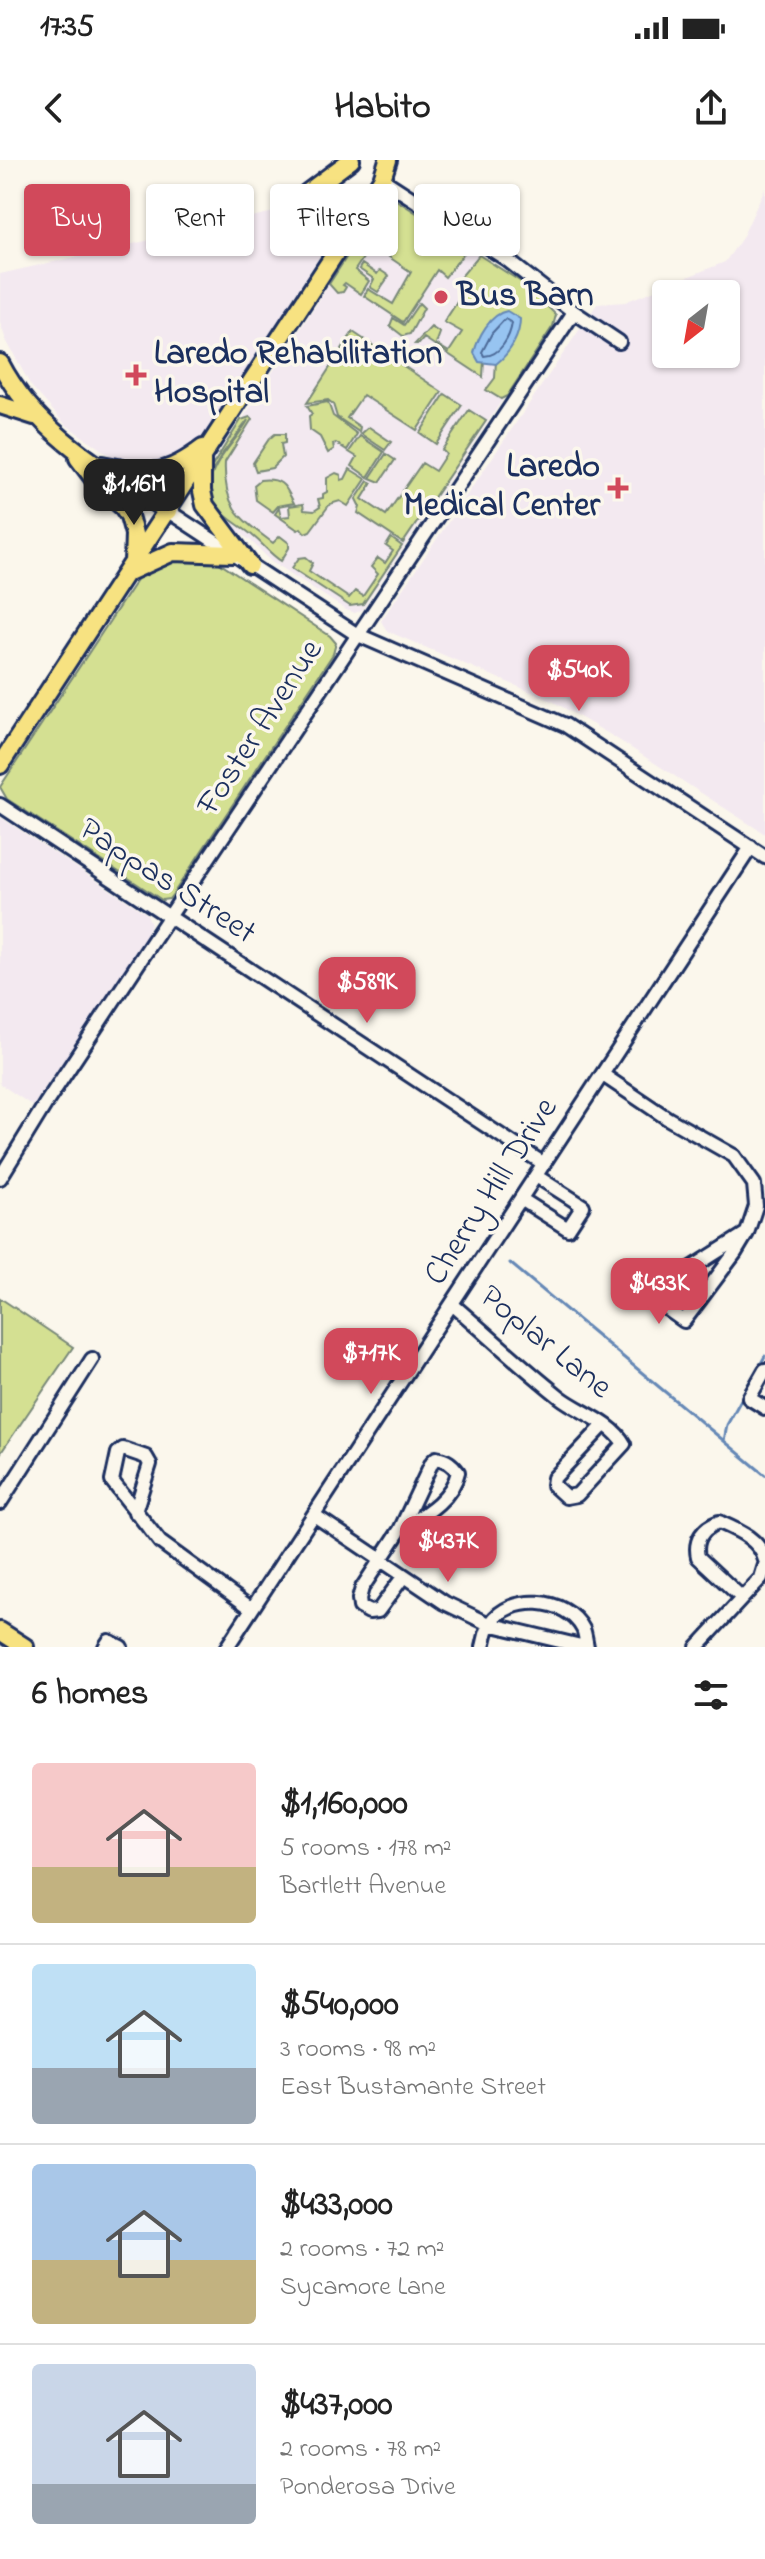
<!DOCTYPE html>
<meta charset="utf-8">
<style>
:root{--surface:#fff;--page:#f2f2f2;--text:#222;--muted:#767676;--line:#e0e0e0;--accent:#d1495b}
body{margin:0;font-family:"Indie Flower",sans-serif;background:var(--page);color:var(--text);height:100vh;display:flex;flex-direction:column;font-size:30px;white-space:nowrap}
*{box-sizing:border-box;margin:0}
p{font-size:26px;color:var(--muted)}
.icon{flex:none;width:44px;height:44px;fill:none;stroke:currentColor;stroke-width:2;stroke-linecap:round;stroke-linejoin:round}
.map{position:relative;height:1487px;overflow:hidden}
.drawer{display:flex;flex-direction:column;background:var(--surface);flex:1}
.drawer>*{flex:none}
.top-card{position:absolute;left:24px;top:24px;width:718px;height:72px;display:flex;gap:16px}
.needle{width:52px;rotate:211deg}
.buttons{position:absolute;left:652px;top:120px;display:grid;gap:16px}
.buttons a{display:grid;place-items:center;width:88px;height:88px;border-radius:8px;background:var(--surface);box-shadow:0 2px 6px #0004;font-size:40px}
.price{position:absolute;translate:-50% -68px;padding:0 18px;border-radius:16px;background:var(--accent);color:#fff;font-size:26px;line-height:52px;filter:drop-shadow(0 2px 4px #0008)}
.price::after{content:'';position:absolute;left:50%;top:48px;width:24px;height:18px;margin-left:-12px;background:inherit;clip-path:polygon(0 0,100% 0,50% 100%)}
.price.on{background:#222;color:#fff}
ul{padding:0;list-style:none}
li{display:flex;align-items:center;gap:24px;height:200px;padding:0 32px}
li+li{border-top:2px solid var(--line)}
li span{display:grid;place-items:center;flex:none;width:224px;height:160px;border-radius:8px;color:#555}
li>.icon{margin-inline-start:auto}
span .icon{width:96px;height:96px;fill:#fffc;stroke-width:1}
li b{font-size:34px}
h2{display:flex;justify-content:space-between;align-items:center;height:96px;padding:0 32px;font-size:34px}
.tag{padding:0 28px;border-radius:8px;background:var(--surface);box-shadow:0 2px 6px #0004;font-size:28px;line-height:72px}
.tag.on{background:var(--accent);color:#fff}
.status{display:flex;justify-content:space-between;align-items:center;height:56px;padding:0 40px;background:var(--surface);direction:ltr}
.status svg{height:22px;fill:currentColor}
header{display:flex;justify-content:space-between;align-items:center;height:104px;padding:0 32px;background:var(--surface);font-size:36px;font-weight:700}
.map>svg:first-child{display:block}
.built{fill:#f3e9f0;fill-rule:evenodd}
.green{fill:#d4e092;stroke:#788878;stroke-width:2}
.water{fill:#97c4f1;stroke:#6588b6;stroke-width:2}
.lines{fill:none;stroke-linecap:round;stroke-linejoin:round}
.shore{stroke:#4d6b99;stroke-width:2}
.stream{stroke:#6588b6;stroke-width:3}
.minor-casing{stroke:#1b2f5e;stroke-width:18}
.major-casing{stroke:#1b2f5e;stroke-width:22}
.minor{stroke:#fbf7ec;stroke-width:12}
.major{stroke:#f7e281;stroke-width:16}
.poi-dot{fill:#d1495b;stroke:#fbf7ec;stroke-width:3}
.labels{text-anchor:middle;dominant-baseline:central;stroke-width:7;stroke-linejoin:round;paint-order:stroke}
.poi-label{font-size:34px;font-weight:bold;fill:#1b2f5e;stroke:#fbf7ec;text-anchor:start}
.street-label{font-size:34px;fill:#1b2f5e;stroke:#fbf7ec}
</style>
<div class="status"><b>17:35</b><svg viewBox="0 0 49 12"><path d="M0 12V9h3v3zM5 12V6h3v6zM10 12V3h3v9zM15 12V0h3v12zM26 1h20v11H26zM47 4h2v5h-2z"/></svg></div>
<header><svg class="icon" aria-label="back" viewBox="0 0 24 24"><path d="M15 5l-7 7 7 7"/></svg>Habito<svg class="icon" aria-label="share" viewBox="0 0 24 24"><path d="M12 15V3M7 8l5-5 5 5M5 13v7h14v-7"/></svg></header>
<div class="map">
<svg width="765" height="1487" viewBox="0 0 765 1487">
<rect width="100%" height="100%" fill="#fbf7ec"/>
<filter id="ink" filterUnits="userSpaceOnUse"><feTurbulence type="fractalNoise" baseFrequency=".0125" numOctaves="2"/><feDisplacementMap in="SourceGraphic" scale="16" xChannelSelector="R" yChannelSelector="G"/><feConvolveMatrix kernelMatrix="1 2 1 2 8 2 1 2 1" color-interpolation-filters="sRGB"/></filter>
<g filter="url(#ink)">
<path class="built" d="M 765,28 L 765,674 L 614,577 L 552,541 L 387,471 L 381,461 L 597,144 L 625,142 L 725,102 L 742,78 ZM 666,134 L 726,134 L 726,194 L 666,194 Z
M 353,34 L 357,38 L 355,42 L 200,281 L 193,289 L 165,308 L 119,302 L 65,264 L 31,226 L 6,180 L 0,163 L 0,114 Z
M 393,38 L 526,125 L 553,149 L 557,158 L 362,450 L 355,453 L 346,450 L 270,400 L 251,381 L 214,353 L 207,314 L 381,44 Z
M 0,657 L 147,754 L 151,764 L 146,776 L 33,946 L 0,924 Z"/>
<path class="green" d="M 393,38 L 462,82 L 465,87 L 464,93 L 445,117 L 437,110 L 403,162 L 364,136 L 368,129 L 393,144 L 411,112 L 389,97 L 394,88 L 380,78 L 373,87 L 371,86 L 355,110 L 369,121 L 361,134 L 345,123 L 343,125 L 346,127 L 343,132 L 337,133 L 329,124 L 381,44 Z
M 479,95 L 526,125 L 556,155 L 553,166 L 507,236 L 501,239 L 486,230 L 495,218 L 496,200 L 484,200 L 483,217 L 424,178 L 419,184 L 415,184 L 431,167 L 440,173 L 436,184 L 449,192 L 462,172 L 444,162 L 465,130 L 458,125 L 458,120 Z
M 362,104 L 377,114 L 380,110 L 389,116 L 378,132 L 370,127 L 374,119 L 359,109 Z
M 419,143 L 424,148 L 410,174 L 403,176 L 390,166 L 393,158 L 404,165 Z
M 353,172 L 442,232 L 417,270 L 363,235 L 347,258 L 360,267 L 359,272 L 337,257 L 333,244 L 328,240 L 307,243 Z
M 445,234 L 462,245 L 436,284 L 420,273 Z
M 328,242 L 333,256 L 357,274 L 347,290 L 336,283 L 333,284 L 334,289 L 328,293 L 320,277 L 310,270 L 309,256 L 312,254 L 307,246 Z
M 469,250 L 486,261 L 403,383 L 358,353 L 360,347 L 356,339 L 368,321 L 372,323 L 362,339 L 386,355 L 422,303 L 435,311 L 446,294 L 442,290 Z
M 250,257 L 252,259 L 225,302 C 223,348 240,358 273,383 L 280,376 L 289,383 L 289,388 L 281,401 C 270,394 263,384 253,376 C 235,360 203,349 211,319 C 216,298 238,279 248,260 L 223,293 L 207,321 L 211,308 L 241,260 Z
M 369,267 L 391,282 L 385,290 L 361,274 Z
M 275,274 L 285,274 L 285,283 L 281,284 L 283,297 L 272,308 L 256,311 L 253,303 L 269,279 Z
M 360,276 L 384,292 L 368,317 L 352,306 L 357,297 L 349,292 Z
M 386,294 L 395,300 L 380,322 L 370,318 Z
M 350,309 L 366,319 L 348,346 L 340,341 L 330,344 L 310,371 L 305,373 L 301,368 L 298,370 L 275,354 L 279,348 L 281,357 L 290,356 L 289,346 L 303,344 L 304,350 L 314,351 L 320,347 L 318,339 L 323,338 L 323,334 L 327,332 L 327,318 L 336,313 L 341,315 L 341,320 L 345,319 Z
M 260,320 C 285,317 286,329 294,343 L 278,346 L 273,352 L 256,340 L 254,325 Z
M 391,378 L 402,386 L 363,444 L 350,446 L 292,408 L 299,398 L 306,397 L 313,403 L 309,411 L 349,438 L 355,431 L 363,436 L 378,414 L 371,407 L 378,398 L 385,403 L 393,391 L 386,386 Z
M 164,397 L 213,399 L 330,476 L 336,483 L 333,494 L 173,734 L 169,739 L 162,740 L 7,639 L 0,627 L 140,415 Z
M 0,1138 L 73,1187 L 0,1294 Z"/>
<path class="water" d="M 507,151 L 520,159 C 520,176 510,193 496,204 L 479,202 L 474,193 C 478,177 490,154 507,151 Z"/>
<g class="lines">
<path class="shore" d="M 505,159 L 512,163 C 510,177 500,196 484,196 L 482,192 L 492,173 Z"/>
<path class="stream" d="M 510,1103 L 765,1315
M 724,1281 L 727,1265 L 765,1196"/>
<defs>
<path id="minor" d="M 382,19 L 506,99 L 574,152 L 619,182
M 168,351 L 356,474 L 565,565 L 765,697
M 0,645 L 544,1004
M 603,915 L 667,958 L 734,996 L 754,1024 L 756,1046 L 747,1073 L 735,1093 L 684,1161 L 663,1146 L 690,1109 L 747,1073
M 0,1018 L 46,943 L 157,775 L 574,152
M 521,1039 L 568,1069 L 583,1046 L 536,1016
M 452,1144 C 488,1175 523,1208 560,1237 C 579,1252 612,1262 624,1284 L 577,1335 L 566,1337 L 553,1325 L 554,1318 L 604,1265
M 765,1210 L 749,1238 L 765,1248
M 0,1343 L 92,1199
M 135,1352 L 150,1304 L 146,1297 L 123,1289 L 118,1293 L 112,1321 L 160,1382 L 252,1449
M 314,1355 L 445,1443 L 489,1464 L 585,1487
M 400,1370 C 422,1356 452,1340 458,1312 C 452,1304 447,1300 436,1298 L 432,1302 L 400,1370 L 362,1428 L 359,1439 L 360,1447 L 369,1452 L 378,1451 L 403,1417
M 742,1438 L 698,1397 C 694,1380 703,1368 719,1362 C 737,1370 760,1379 765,1400
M 105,1487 L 109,1481 L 121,1487
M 227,1487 L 751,687
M 483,1487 C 485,1480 486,1469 491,1463 C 510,1434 566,1436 583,1469 C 585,1473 586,1482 587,1487
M 697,1487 L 761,1418 L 765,1405"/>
<path id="major" d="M 307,33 L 351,0
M 0,203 C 36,273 104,310 168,351
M 0,245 L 34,256
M 78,298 L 100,327 L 123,347 L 129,356 L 134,374 L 133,403
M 202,299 L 202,331 L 205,345 L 250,405
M 102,305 C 150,314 162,319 203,288
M 129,412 L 173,392 L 233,394
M 0,605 L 342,83 L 382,19 L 388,0
M 0,1471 L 25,1487"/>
</defs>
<use href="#minor" class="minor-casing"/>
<use href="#major" class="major-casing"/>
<use href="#minor" class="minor"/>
<use href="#major" class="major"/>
</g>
</g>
<g class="poi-dot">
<circle cx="441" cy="137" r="8"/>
<path d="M132 203h8v8h8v8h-8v8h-8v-8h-8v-8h8z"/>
<path d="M614 316h8v8h8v8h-8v8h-8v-8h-8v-8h8z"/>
</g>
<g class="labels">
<g class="poi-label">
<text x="457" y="137">Bus Barn</text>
<text x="154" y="195">Laredo Rehabilitation<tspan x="154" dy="39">Hospital</tspan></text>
<text x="600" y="308" text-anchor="end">Laredo<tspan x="600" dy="39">Medical Center</tspan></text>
</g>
<g class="street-label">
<text transform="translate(261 568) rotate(-57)">Foster Avenue</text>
<text transform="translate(167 722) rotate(33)">Pappas Street</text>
<text transform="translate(492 1032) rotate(-57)">Cherry Hill Drive</text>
<text transform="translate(545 1183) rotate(39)">Poplar Lane</text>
</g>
</g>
</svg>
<div class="buttons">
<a><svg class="needle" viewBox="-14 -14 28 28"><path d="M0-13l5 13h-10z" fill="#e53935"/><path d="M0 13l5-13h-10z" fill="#767676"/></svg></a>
</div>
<b class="price on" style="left:134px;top:367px">$1.16M</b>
<b class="price" style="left:579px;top:553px">$540K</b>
<b class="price" style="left:367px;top:865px">$589K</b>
<b class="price" style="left:659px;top:1166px">$433K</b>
<b class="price" style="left:371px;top:1236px">$717K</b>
<b class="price" style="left:448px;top:1424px">$437K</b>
<div class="top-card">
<a class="tag on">Buy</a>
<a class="tag">Rent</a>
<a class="tag">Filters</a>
<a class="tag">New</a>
</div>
</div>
<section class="drawer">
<h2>6 homes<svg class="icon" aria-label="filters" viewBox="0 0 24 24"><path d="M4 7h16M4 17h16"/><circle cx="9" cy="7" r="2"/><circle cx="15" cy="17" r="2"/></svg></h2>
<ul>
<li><span style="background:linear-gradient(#f6c9c9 65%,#c2b280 0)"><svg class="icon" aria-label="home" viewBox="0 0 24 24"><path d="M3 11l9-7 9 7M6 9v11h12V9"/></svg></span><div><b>$1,160,000</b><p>5 rooms · 178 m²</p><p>Bartlett Avenue</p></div></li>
<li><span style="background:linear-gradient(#bfe0f5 65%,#9aa5b1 0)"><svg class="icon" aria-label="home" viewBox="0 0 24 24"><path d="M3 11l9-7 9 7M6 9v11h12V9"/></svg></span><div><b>$540,000</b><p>3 rooms · 98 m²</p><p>East Bustamante Street</p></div></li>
<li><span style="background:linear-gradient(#a9c7e8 60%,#c2b280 0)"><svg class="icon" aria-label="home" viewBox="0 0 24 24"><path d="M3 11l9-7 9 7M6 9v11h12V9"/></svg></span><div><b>$433,000</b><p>2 rooms · 72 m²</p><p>Sycamore Lane</p></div></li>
<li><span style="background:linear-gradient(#c9d6e8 75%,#9aa5b1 0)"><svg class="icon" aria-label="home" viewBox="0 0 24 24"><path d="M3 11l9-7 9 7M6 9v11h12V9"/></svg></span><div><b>$437,000</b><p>2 rooms · 78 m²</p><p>Ponderosa Drive</p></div></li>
</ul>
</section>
